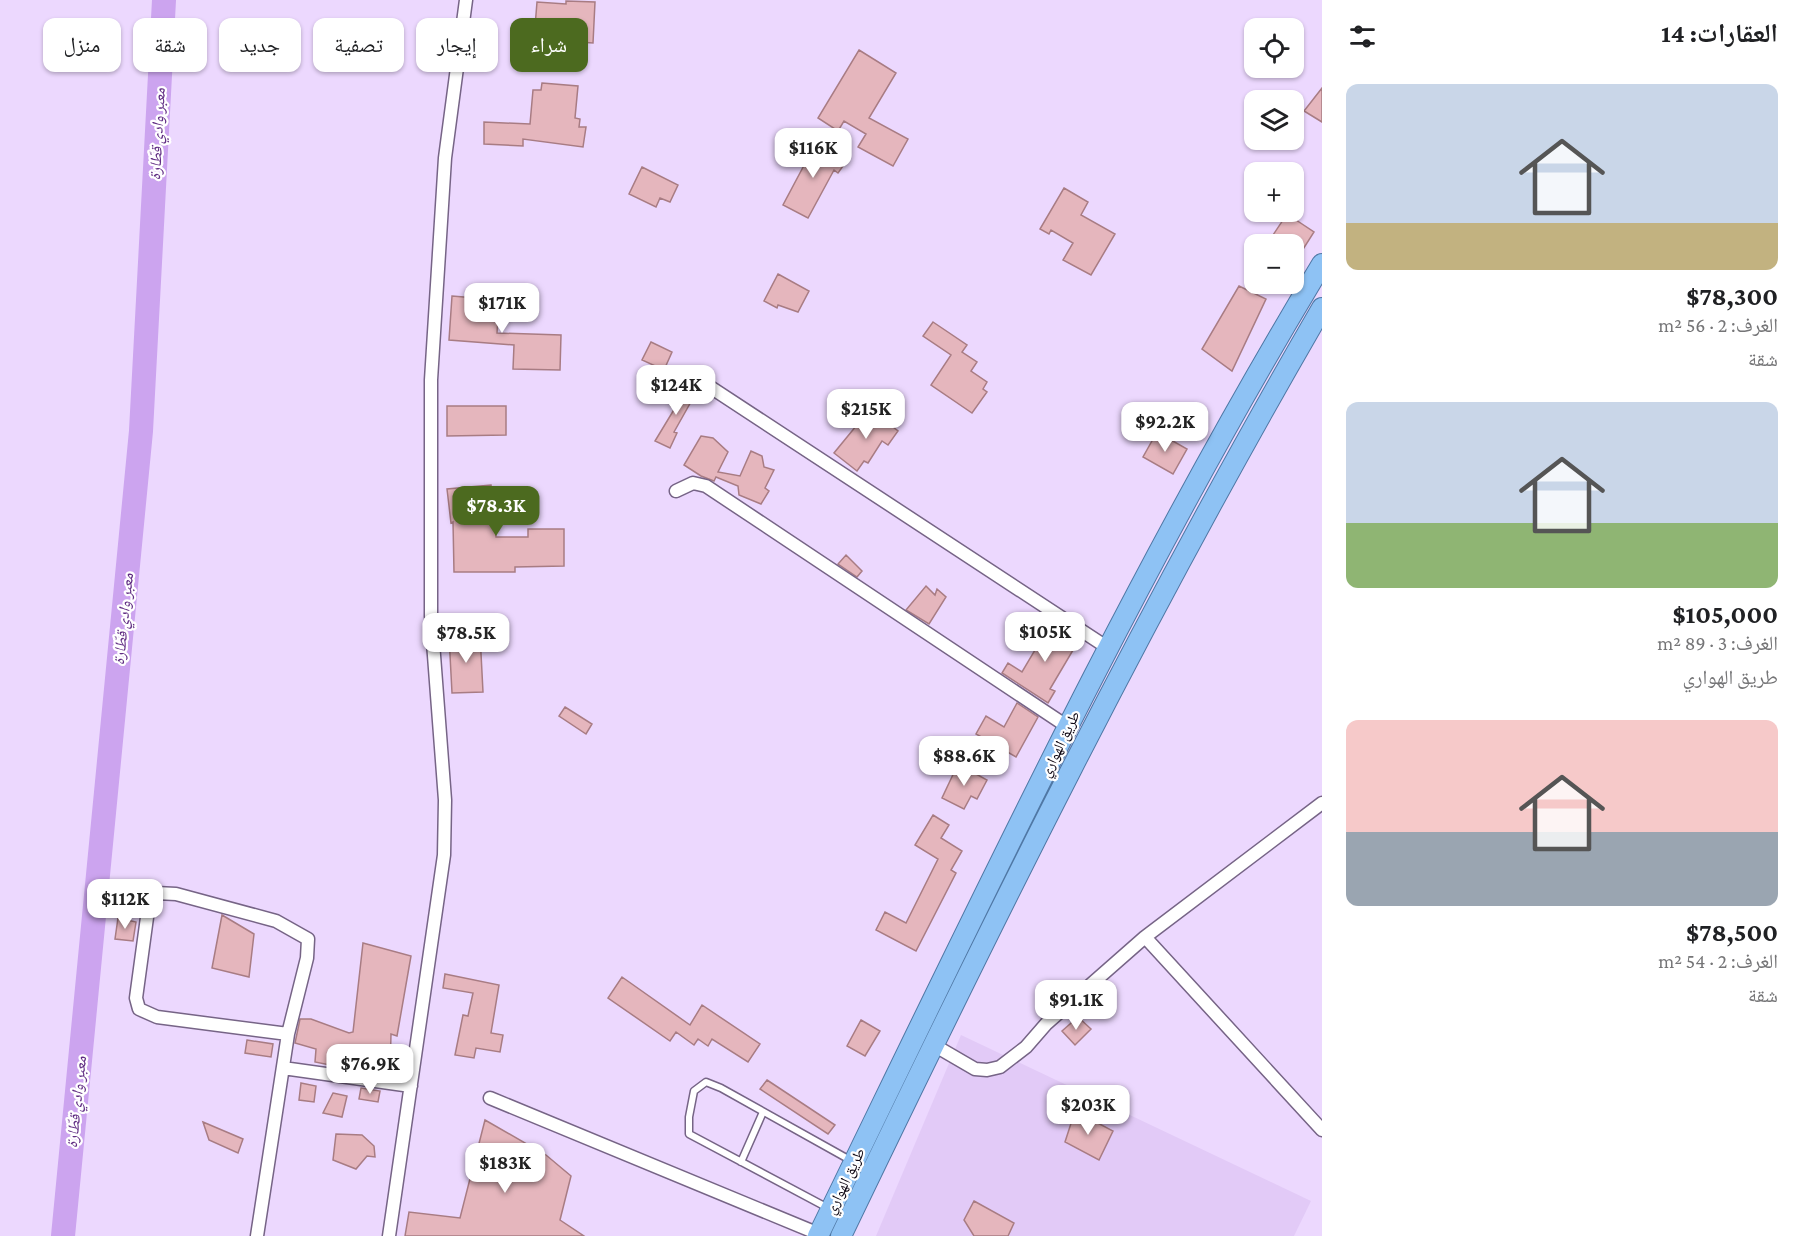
<!DOCTYPE html>
<html lang="ar">
<meta charset="utf-8">
<style>
:root{--surface:#fff;--page:#f2f2f2;--text:#202124;--muted:#757577;--accent:#4c6a1f}
body{margin:0;font-family:"Crimson Pro","Noto Naskh Arabic",serif;background:var(--page);color:var(--text);direction:rtl;height:100vh;display:flex;flex-direction:column;font-size:22px;white-space:nowrap}
*{box-sizing:border-box;margin:0}
p{font-size:20px;color:var(--muted)}
.icon{flex:none;width:33px;height:33px;fill:none;stroke:currentColor;stroke-width:2;stroke-linecap:round;stroke-linejoin:round}
.map{position:relative;flex:1;overflow:hidden;direction:ltr}
.drawer{display:flex;flex-direction:column;background:var(--surface);width:480px}
.drawer>*{flex:none}
.banner{position:absolute;left:18px;top:18px;width:570px;height:54px;direction:rtl;display:flex;gap:12px}
.buttons{position:absolute;left:1244px;top:18px;display:grid;gap:12px}
.buttons a{display:grid;place-items:center;width:60px;height:60px;border-radius:12px;background:var(--surface);box-shadow:0 2px 4px #0004;font-size:30px}
.price{position:absolute;translate:-50% -51px;padding:0 14px;border-radius:12px;background:#fff;color:#222;font-size:20px;line-height:39px;filter:drop-shadow(0 2px 3px #0008)}
.price::after{content:'';position:absolute;left:50%;top:36px;width:18px;height:14px;margin-left:-9px;background:inherit;clip-path:polygon(0 0,100% 0,50% 100%)}
.price.current{background:var(--accent);color:#fff}
ul{padding:0;list-style:none}
li{display:grid;align-content:center;gap:12px;height:318px;padding:0 24px}
li span{display:grid;place-items:center;height:186px;border-radius:12px;color:#555}
li>.icon{margin-inline-start:auto}
span .icon{width:108px;height:108px;fill:#fffc;stroke-width:1}
li b{font-size:26px}
h2{display:flex;justify-content:space-between;align-items:center;height:72px;padding:0 24px;font-size:26px}
.chip{padding:0 21px;border-radius:12px;background:var(--surface);box-shadow:0 2px 4px #0004;font-size:21px;line-height:54px}
.chip.current{background:var(--accent);color:#fff}
main{display:flex;flex:1;min-height:0}
.map>svg:first-child{display:block}
.built{fill:#e2caf7}
.lines{fill:none;stroke-linecap:round;stroke-linejoin:round}
.river{stroke:#cca4ef;stroke-width:24}
.building{fill:#e5b6bd;stroke:#a87c83;stroke-width:1.5}
.service-casing{stroke:#766486;stroke-width:9}
.minor-casing{stroke:#766486;stroke-width:15}
.trunk-casing{stroke:#4f77a4;stroke-width:22}
.service{stroke:#fff;stroke-width:6}
.minor{stroke:#fff;stroke-width:12}
.trunk{stroke:#8ec2f4;stroke-width:20}
.labels{text-anchor:middle;dominant-baseline:central;stroke-width:4.5;stroke-linejoin:round;paint-order:stroke}
.street-label{font-size:15px;fill:#100915;stroke:#fff}
.water-label{font-size:16px;font-style:italic;fill:#602d83;stroke:#fff}
</style>
<main>
<section class="drawer">
<h2>العقارات: 14<svg class="icon" aria-label="filters" viewBox="0 0 24 24"><path d="M4 7h16M4 17h16"/><circle cx="9" cy="7" r="2"/><circle cx="15" cy="17" r="2"/></svg></h2>
<ul>
<li><span style="background:linear-gradient(#c9d6e8 75%,#c2b280 0)"><svg class="icon" aria-label="home" viewBox="0 0 24 24"><path d="M3 11l9-7 9 7M6 9v11h12V9"/></svg></span><div><b>$78,300</b><p>الغرف: 2 · 56 m²</p><p>شقة</p></div></li>
<li><span style="background:linear-gradient(#c9d6e8 65%,#8fb573 0)"><svg class="icon" aria-label="home" viewBox="0 0 24 24"><path d="M3 11l9-7 9 7M6 9v11h12V9"/></svg></span><div><b>$105,000</b><p>الغرف: 3 · 89 m²</p><p>طريق الهواري</p></div></li>
<li><span style="background:linear-gradient(#f6c9c9 60%,#9aa5b1 0)"><svg class="icon" aria-label="home" viewBox="0 0 24 24"><path d="M3 11l9-7 9 7M6 9v11h12V9"/></svg></span><div><b>$78,500</b><p>الغرف: 2 · 54 m²</p><p>شقة</p></div></li>
</ul>
</section>
<div class="map">
<svg width="1322" height="1236" viewBox="0 0 1322 1236">
<rect width="100%" height="100%" fill="#ecd8fe"/>
<path class="built" d="M 961,1035 L 1311,1201 L 1294,1236 L 876,1236 Z"/>
<g class="lines">
<path class="river" d="M 63,1236 L 141,431 L 164,0"/>
</g>
<path class="building" d="M 566,1 L 595,2 L 593,43 L 534,39 L 537,2 L 566,4 Z
M 859,50 L 896,73 L 869,118 L 908,139 L 893,166 L 858,147 L 866,134 L 844,121 L 838,131 L 818,118 Z
M 542,83 L 578,86 L 575,118 L 580,119 L 579,127 L 586,127 L 583,147 L 523,139 L 523,146 L 484,144 L 484,122 L 530,124 L 533,90 L 541,90 Z
M 1322,88 L 1322,122 L 1304,111 Z
M 813,139 L 846,162 L 838,173 L 834,170 L 808,218 L 783,205 L 810,154 L 805,151 Z
M 642,167 L 678,185 L 670,202 L 660,198 L 656,207 L 629,194 Z
M 1064,188 L 1088,202 L 1081,215 L 1115,234 L 1091,275 L 1063,260 L 1073,243 L 1051,230 L 1049,234 L 1040,229 Z
M 1287,214 L 1314,232 L 1293,265 L 1293,244 L 1267,244 Z
M 778,274 L 809,291 L 798,312 L 778,305 L 777,308 L 764,301 Z
M 1239,286 L 1266,299 L 1232,371 L 1202,349 Z
M 452,296 L 499,300 L 497,333 L 561,335 L 560,370 L 513,369 L 514,345 L 449,340 Z
M 933,322 L 967,345 L 962,352 L 977,362 L 971,371 L 987,382 L 983,389 L 987,392 L 972,413 L 931,385 L 951,355 L 923,336 Z
M 651,342 L 672,352 L 664,370 L 642,360 Z
M 683,384 L 697,391 L 674,432 L 677,433 L 670,448 L 655,441 L 675,408 L 671,406 Z
M 447,406 L 506,406 L 506,435 L 447,436 Z
M 870,409 L 898,431 L 888,445 L 882,441 L 868,463 L 864,461 L 857,471 L 834,453 Z
M 1157,432 L 1187,449 L 1173,474 L 1143,457 Z
M 701,436 L 713,438 L 728,452 L 718,472 L 740,476 L 751,451 L 762,456 L 764,467 L 774,470 L 765,488 L 769,491 L 761,504 L 739,495 L 738,486 L 716,477 L 714,481 L 701,476 L 684,465 Z
M 491,485 L 496,537 L 528,537 L 528,529 L 564,529 L 564,566 L 515,567 L 515,572 L 454,572 L 453,522 L 451,523 L 447,489 Z
M 846,555 L 862,571 L 857,577 L 838,564 Z
M 926,586 L 935,595 L 937,589 L 946,597 L 929,624 L 906,610 Z
M 1051,623 L 1079,640 L 1050,689 L 1055,691 L 1048,703 L 1002,673 L 1008,663 L 1022,672 Z
M 480,634 L 483,692 L 452,693 L 449,636 Z
M 1017,703 L 1038,717 L 1016,757 L 976,734 L 986,716 L 1004,727 Z
M 565,707 L 592,724 L 586,734 L 559,716 Z
M 958,764 L 987,780 L 977,799 L 971,796 L 964,809 L 942,798 Z
M 933,815 L 949,825 L 941,838 L 962,851 L 951,870 L 956,873 L 916,951 L 876,930 L 885,912 L 906,923 L 938,859 L 915,845 Z
M 222,915 L 254,934 L 249,977 L 212,968 Z
M 118,918 L 136,922 L 133,941 L 115,939 Z
M 363,943 L 411,956 L 397,1036 L 391,1034 L 390,1072 L 354,1070 L 315,1062 L 316,1049 L 295,1043 L 300,1019 L 311,1019 L 349,1033 L 353,1032 Z
M 445,974 L 499,985 L 491,1033 L 503,1035 L 500,1052 L 476,1048 L 474,1058 L 455,1055 L 463,1015 L 468,1016 L 473,993 L 443,988 Z
M 622,977 L 690,1025 L 702,1005 L 760,1044 L 748,1062 L 712,1039 L 708,1046 L 698,1039 L 694,1045 L 676,1032 L 670,1041 L 608,998 Z
M 1078,1017 L 1091,1029 L 1075,1045 L 1062,1031 Z
M 861,1020 L 880,1031 L 865,1056 L 847,1046 Z
M 247,1040 L 273,1044 L 271,1057 L 245,1053 Z
M 767,1080 L 835,1125 L 828,1134 L 760,1089 Z
M 301,1083 L 316,1086 L 314,1102 L 299,1100 Z
M 361,1088 L 380,1091 L 378,1102 L 359,1099 Z
M 333,1093 L 347,1096 L 342,1117 L 323,1113 Z
M 1075,1111 L 1113,1131 L 1099,1160 L 1065,1142 Z
M 485,1120 L 546,1155 L 571,1176 L 560,1220 L 584,1236 L 405,1236 L 409,1212 L 460,1218 Z
M 203,1122 L 243,1139 L 238,1153 L 209,1140 Z
M 336,1134 L 362,1135 L 374,1146 L 375,1157 L 367,1156 L 356,1169 L 333,1160 Z
M 974,1201 L 1014,1223 L 1008,1236 L 974,1236 L 964,1220 Z"/>
<g class="lines">
<defs>
<path id="service" d="M 741,1162 L 763,1112
M 828,1208 L 689,1134 L 689,1117 L 694,1091 L 706,1082 L 721,1088 L 850,1160"/>
<path id="minor" d="M 698,379 L 1108,648
M 676,491 L 693,483 L 706,486 L 1068,727
M 1145,937 L 1322,1130
M 932,1044 L 975,1069 L 987,1070 L 1000,1067 L 1026,1047 L 1046,1024 L 1145,937 L 1322,803
M 283,1068 L 411,1086
M 490,1098 L 819,1234
M 257,1236 L 288,1034 L 307,958 L 308,939 L 276,921 L 176,894 L 156,893 L 148,910 L 136,998 L 139,1009 L 157,1017 L 288,1034
M 389,1236 L 444,855 L 445,800 L 431,616 L 431,380 L 445,158 L 466,0"/>
<path id="trunk" d="M 818,1236 C 978,908 1133,576 1322,264
M 841,1236 C 992,922 1147,609 1322,308"/>
</defs>
<use href="#service" class="service-casing"/>
<use href="#minor" class="minor-casing"/>
<use href="#trunk" class="trunk-casing"/>
<use href="#service" class="service"/>
<use href="#minor" class="minor"/>
<use href="#trunk" class="trunk"/>
</g>
<g class="labels">
<g class="street-label">
<text transform="translate(1060 744) rotate(-64)">طريق الهواري</text>
<text transform="translate(845 1181) rotate(-64)">طريق الهواري</text>
</g>
<g class="water-label">
<text transform="translate(157 134) rotate(-87)">معبر وادي قطّارة</text>
<text transform="translate(123 619) rotate(-84)">معبر وادي قطّارة</text>
<text transform="translate(76 1102) rotate(-84)">معبر وادي قطّارة</text>
</g>
</g>
</svg>
<div class="buttons">
<a><svg class="icon" aria-label="locate" viewBox="0 0 24 24"><circle cx="12" cy="12" r="6"/><path d="M12 2v4M12 18v4M2 12h4M18 12h4"/></svg></a>
<a><svg class="icon" aria-label="layers" viewBox="0 0 24 24"><path d="M12 4l9 5-9 5-9-5zM3 14l9 5 9-5"/></svg></a>
<a>+</a>
<a>−</a>
</div>
<b class="price" style="left:813px;top:179px">$116K</b>
<b class="price" style="left:502px;top:334px">$171K</b>
<b class="price" style="left:676px;top:416px">$124K</b>
<b class="price" style="left:866px;top:440px">$215K</b>
<b class="price" style="left:1165px;top:453px">$92.2K</b>
<b class="price current" style="left:496px;top:537px">$78.3K</b>
<b class="price" style="left:1045px;top:663px">$105K</b>
<b class="price" style="left:466px;top:664px">$78.5K</b>
<b class="price" style="left:964px;top:787px">$88.6K</b>
<b class="price" style="left:125px;top:930px">$112K</b>
<b class="price" style="left:1076px;top:1031px">$91.1K</b>
<b class="price" style="left:370px;top:1095px">$76.9K</b>
<b class="price" style="left:1088px;top:1136px">$203K</b>
<b class="price" style="left:505px;top:1194px">$183K</b>
<div class="banner">
<a class="chip current">شراء</a>
<a class="chip">إيجار</a>
<a class="chip">تصفية</a>
<a class="chip">جديد</a>
<a class="chip">شقة</a>
<a class="chip">منزل</a>
</div>
</div>
</main>
